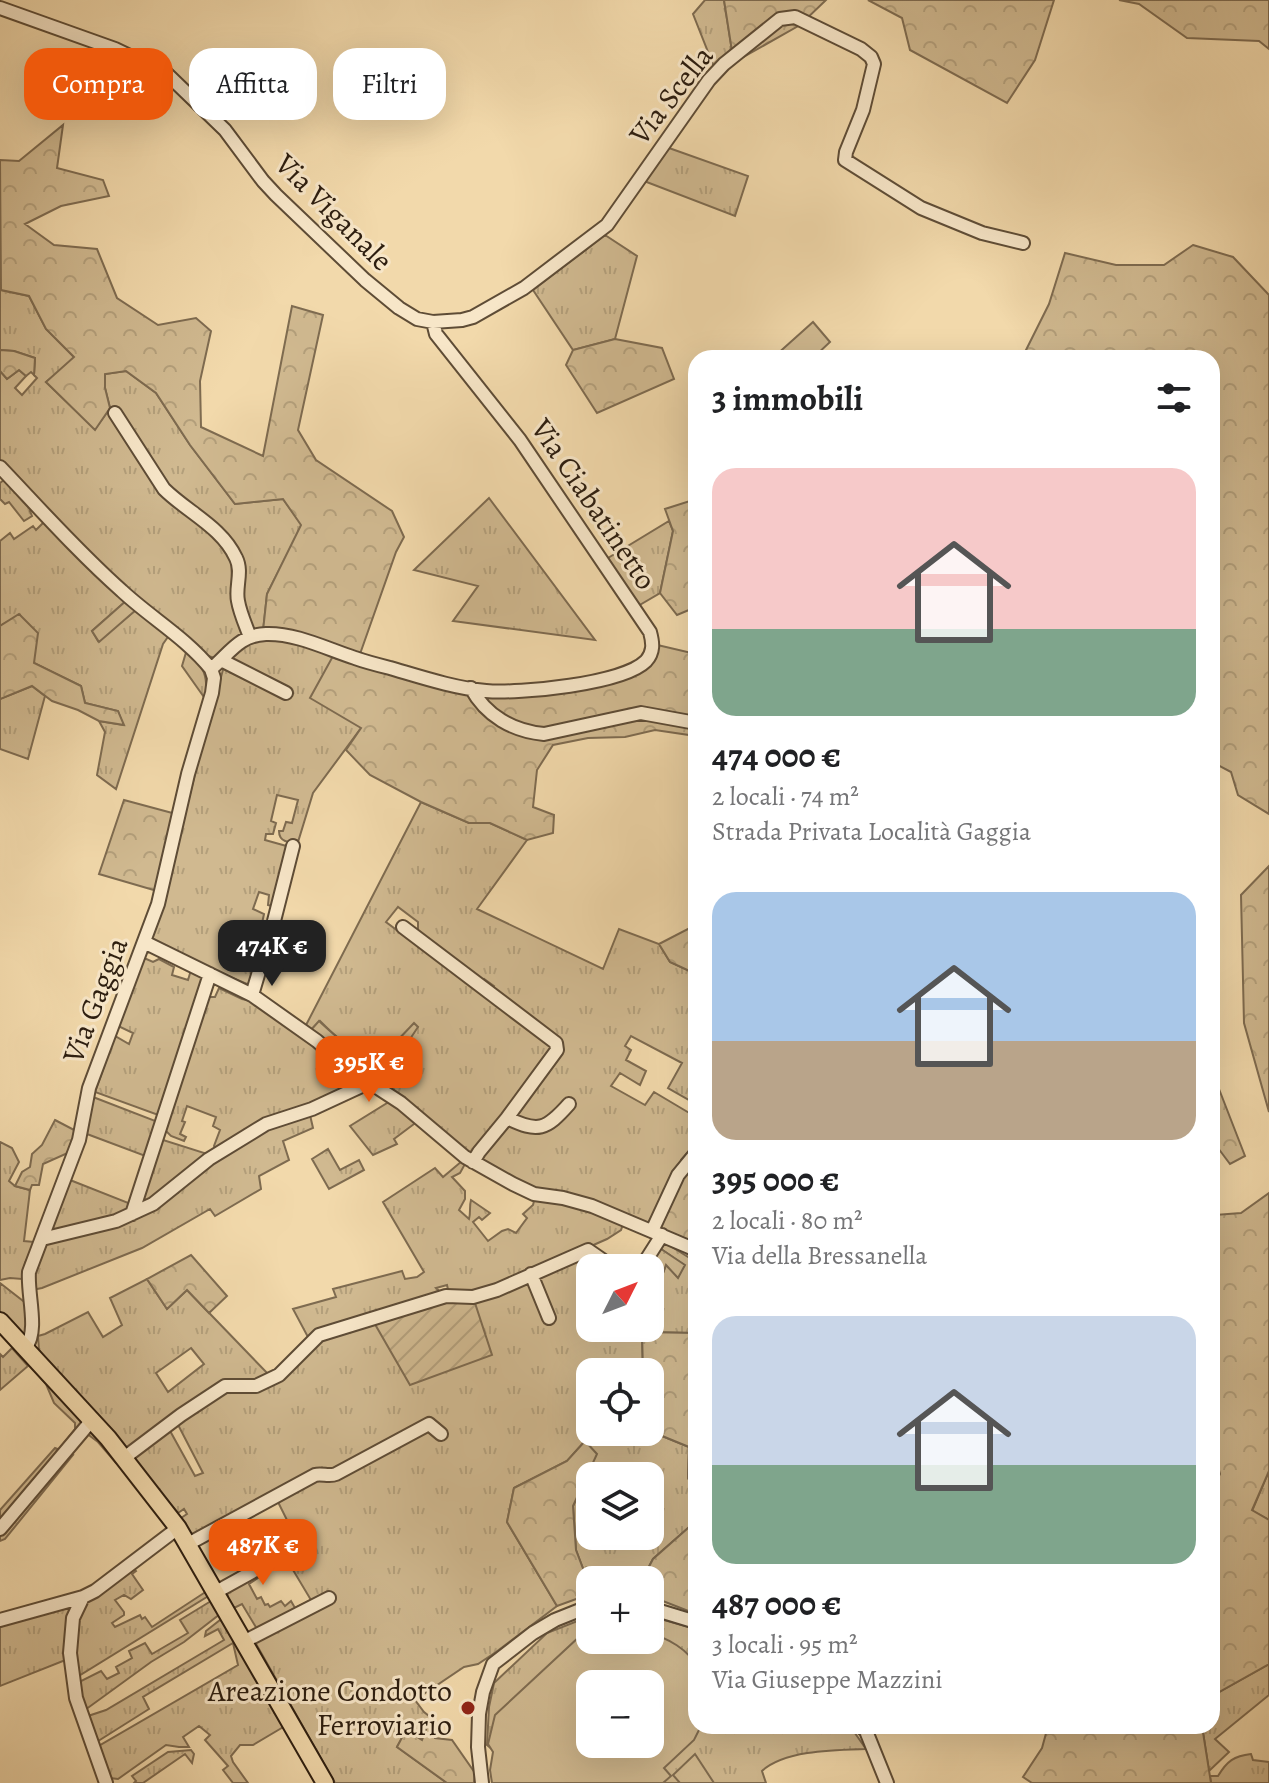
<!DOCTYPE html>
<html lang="it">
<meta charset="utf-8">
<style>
:root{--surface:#fff;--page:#f6f6f6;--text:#202124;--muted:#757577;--accent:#ea580c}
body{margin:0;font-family:Alegreya,serif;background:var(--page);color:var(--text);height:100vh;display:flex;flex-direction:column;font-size:30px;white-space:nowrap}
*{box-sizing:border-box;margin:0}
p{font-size:26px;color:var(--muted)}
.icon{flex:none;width:44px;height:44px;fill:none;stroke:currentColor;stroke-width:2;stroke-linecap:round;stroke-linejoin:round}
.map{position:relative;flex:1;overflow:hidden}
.sheet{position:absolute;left:688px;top:350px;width:532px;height:1384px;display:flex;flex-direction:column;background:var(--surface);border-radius:24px;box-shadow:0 8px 32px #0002}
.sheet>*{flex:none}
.guide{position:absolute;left:24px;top:48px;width:544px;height:72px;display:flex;gap:16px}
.needle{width:52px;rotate:48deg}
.buttons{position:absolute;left:576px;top:1254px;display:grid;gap:16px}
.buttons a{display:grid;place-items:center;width:88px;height:88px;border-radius:16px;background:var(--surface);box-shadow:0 8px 32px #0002;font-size:40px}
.price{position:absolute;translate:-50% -68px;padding:0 18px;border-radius:16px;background:var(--accent);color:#fff;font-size:26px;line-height:52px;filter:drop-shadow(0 2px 4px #0008)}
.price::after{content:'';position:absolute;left:50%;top:48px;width:24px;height:18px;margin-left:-12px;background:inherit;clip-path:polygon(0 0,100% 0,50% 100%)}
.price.on{background:#222;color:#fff}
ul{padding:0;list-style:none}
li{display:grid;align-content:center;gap:16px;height:424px;padding:0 24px}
li span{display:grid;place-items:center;height:248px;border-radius:24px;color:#555}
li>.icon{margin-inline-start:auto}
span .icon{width:144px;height:144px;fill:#fffc;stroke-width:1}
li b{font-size:34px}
h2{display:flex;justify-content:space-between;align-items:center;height:96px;padding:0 24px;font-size:34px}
.pill{padding:0 28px;border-radius:24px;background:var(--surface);box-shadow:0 8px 32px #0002;font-size:28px;line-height:72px}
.pill.on{background:var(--accent);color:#fff}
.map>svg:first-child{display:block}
.grass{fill:url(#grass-tufts);stroke:#7e6b50;stroke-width:2;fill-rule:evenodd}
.forest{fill:url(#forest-crowns);stroke:#7e6b50;stroke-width:2}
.park{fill:#d0b990;stroke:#7e6b50;stroke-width:2;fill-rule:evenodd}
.garden{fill:url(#garden-furrows);stroke:#7e6b50;stroke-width:2}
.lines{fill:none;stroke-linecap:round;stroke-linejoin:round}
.minor-casing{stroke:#5e4c36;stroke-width:16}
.major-casing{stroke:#2c1d0f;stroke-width:20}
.minor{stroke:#f7e6c8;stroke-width:12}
.major{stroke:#f2d9ab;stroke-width:16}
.poi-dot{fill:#8f2418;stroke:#f7e6c8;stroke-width:3}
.labels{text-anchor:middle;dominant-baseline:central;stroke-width:6;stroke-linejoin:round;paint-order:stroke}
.street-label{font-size:30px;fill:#2c1d0f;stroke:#f7e6c8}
.poi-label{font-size:30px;fill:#2c1d0f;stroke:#f7e6c8;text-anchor:end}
</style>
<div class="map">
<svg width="1269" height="1783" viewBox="0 0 1269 1783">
<defs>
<pattern id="grass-tufts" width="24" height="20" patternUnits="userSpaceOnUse" patternTransform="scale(2)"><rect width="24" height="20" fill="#d0b990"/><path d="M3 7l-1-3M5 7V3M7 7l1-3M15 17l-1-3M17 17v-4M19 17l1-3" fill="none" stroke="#b39f7b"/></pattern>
<pattern id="forest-crowns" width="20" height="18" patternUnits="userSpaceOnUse" patternTransform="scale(2)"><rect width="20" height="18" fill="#d0b990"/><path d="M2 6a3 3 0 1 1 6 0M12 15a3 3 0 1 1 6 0" fill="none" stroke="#b39f7b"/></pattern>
<pattern id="garden-furrows" width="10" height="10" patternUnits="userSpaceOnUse" patternTransform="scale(2)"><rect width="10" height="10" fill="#d0b990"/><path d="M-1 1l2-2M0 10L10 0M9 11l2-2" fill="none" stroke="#b39f7b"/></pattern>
</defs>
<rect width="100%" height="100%" fill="#f2d9ab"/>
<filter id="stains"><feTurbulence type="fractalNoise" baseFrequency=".0025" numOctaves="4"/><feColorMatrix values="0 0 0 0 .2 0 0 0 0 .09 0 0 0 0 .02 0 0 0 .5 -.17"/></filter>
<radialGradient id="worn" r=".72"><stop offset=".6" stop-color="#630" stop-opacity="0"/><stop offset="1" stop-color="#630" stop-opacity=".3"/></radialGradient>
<path class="grass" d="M 705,0 L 724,0 L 732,51 L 714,67 L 693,14 Z
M 669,148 L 748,176 L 735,216 L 644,181 Z
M 605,235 L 637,256 L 615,339 L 573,350 L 533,290 Z
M 0,288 L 1,290 L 29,296 L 46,329 L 75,358 L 46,382 L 95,429 L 110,408 L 105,388 L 105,374 L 126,371 L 156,393 L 190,445 L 235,504 L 283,499 L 302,525 L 267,594 L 263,631 L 251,635 C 247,624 241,612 239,600 C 237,588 241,575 239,562 C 233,535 185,507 165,488 L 117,413 L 114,414 L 162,489 L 193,516 L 209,526 L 227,546 L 236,560 L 238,573 L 235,600 L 247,636 L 231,644 L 218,659 L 205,655 L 195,644 L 128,593 L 0,463 L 0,371 L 7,379 L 19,370 L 26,376 L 15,388 L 22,395 L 37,378 L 34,375 L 35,358 L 14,351 L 0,350 Z
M 5,479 L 32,509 L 30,511 L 32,516 L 24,521 L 9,502 L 5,504 L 0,499 L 0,483 Z
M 489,498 L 595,640 L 453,621 L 478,586 L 414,570 Z
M 46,520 L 127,600 L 92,631 L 98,641 L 137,609 L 170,634 L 163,644 L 116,789 L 97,775 L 105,732 L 99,721 L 123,725 L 118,711 L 85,703 L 81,686 L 34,663 L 20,615 L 0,626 L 0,541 L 10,533 L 14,539 L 33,526 L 36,530 Z
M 669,521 L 673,531 L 660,593 L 638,606 L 608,558 Z
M 262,638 L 279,638 L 335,653 L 361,728 L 313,793 L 298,842 C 289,843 279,842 279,831 L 283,831 L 286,822 L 292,823 L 298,800 L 277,795 L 271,821 L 276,823 L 273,834 L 266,834 L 265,840 L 290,847 L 275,907 L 268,905 L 269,895 L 259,892 L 253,909 L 264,914 L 261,928 L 267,928 L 252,982 L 247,984 L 206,967 L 150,940 L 161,910 L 200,754 L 224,666 L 245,644 Z
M 187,649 C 204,668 208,674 206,700 L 182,666 Z
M 32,686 L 45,696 L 28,759 L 0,749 L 0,699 Z
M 421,802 L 469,823 L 490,823 L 527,840 L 477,909 L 603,969 L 619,929 L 659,944 L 670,962 L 696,974 L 696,1104 L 668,1088 L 682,1063 L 631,1036 L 625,1046 L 631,1050 L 626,1060 L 646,1071 L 640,1085 L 620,1073 L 611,1086 L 645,1105 L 654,1092 L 696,1117 L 696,1143 L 681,1160 L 681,1163 L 696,1157 L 696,1171 L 681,1163 L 650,1224 L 615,1212 L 541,1191 L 482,1163 L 480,1157 L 562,1047 L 522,1010 L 491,992 L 494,986 L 484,979 L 477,982 L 418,935 L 418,922 L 398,907 L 386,922 L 554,1048 L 470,1157 L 392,1092 L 368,1077 L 386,1075 L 414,1024 L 396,1042 L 385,1037 C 349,1049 347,1048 320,1021 L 310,1031 L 304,1029 Z
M 144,958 L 153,962 L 159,959 L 174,967 L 172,975 L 188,980 L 191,970 L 207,977 L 161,1116 L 95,1092 L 115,1036 L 129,1044 L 133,1033 L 116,1025 Z
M 219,988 L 242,999 L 256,1002 L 360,1081 L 313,1106 L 292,1111 L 140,1206 L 160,1139 L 207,1154 L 215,1148 L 214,1146 L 220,1130 L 213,1126 L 216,1117 L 187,1106 L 182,1121 L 185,1122 L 180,1134 L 186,1137 L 184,1141 L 171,1136 L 165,1130 L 207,997 L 215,997 Z
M 93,1097 L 158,1122 L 148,1157 L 87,1134 L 90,1105 Z
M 392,1100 L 418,1121 L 394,1139 L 397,1144 L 373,1155 L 350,1126 Z
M 310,1115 L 313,1128 L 283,1141 L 289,1160 L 259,1176 L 261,1189 L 215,1216 L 210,1209 L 142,1248 L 42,1288 L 32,1290 L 32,1278 L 45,1245 L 129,1219 L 258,1132 Z
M 0,1142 L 12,1148 L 19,1162 L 9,1181 L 15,1186 L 30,1190 L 24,1241 L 35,1242 L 25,1263 L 22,1279 L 10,1278 L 0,1280 Z
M 328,1149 L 340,1170 L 359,1160 L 364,1170 L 329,1189 L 312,1159 Z
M 462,1161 L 465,1164 L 460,1173 L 452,1177 L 465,1191 L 465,1199 L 459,1210 L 469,1219 C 471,1212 469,1207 471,1200 L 490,1213 L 482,1220 L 479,1217 L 473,1222 L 488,1241 L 502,1231 L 508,1229 L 516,1233 L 527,1218 L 523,1214 L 533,1205 L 535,1197 L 577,1203 L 624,1221 L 621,1230 L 607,1239 L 496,1288 L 474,1294 L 449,1294 L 447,1285 L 436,1288 L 454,1304 L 498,1292 L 536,1274 L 585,1257 L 604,1268 L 590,1268 L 590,1328 L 650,1328 L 650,1282 L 658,1286 L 666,1265 L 678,1277 L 684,1265 L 661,1249 L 647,1251 L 656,1237 L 696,1262 L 695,1333 L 642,1332 L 643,1372 L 590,1372 L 590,1432 L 650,1431 L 689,1447 L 688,1478 L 696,1492 L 696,1521 L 653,1559 L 642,1580 L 590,1580 L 590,1587 L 576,1550 L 573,1506 L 596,1454 L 585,1441 L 567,1461 L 514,1488 L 507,1522 L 557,1606 L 496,1652 L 478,1664 L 464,1667 L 415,1700 L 424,1712 L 434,1720 L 429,1722 L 422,1740 L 406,1731 L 397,1747 L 447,1783 L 335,1783 L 251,1635 L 257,1629 L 242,1604 L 234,1608 L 228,1598 L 227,1592 L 230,1588 L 258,1573 L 261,1576 L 249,1584 L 257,1599 L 261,1597 L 265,1605 L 268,1604 L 270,1607 L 281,1601 L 285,1606 L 291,1601 L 295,1608 L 311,1600 L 287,1560 L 288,1557 L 303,1548 L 299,1541 L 247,1571 L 243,1563 L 255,1558 L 247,1542 L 287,1520 L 274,1494 L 193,1539 L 181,1518 L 187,1514 L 184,1509 L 178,1513 L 132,1459 L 136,1453 L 169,1429 L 195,1476 L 203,1473 L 174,1417 L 127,1450 L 47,1363 L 39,1350 L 38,1336 L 45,1334 L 88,1312 L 103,1337 L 122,1325 L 110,1298 L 147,1279 L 167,1309 L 187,1290 L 268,1374 L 276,1372 L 308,1337 L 293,1309 L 336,1297 L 333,1289 L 402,1271 L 405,1279 L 417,1277 L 424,1272 L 383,1202 L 435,1168 L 443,1177 ZM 191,1348 L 204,1364 L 168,1392 L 156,1373 ZM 590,1476 L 650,1476 L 650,1536 L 590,1536 Z
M 70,1180 L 131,1204 L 130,1208 L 122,1215 L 52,1233 L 50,1229 Z
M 0,1283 L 27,1304 L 29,1329 L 22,1335 L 0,1312 Z
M 12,1348 L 28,1366 L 0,1390 L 0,1354 L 3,1357 Z
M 1269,1471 L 1269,1520 L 1252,1511 Z
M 132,1566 L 136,1571 L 132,1574 L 143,1590 L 131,1599 L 124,1595 L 115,1600 L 124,1612 L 124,1615 L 112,1623 L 115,1627 L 140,1615 L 142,1619 L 145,1617 L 152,1627 L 207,1591 L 210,1595 L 77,1677 C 75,1658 72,1625 82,1607 C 89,1595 119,1576 132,1566 Z
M 211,1601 L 220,1614 L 184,1642 L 151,1662 L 85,1710 L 80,1695 L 79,1682 L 101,1671 L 107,1679 L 119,1673 L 116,1667 L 132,1658 L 129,1651 L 145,1643 L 152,1654 L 188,1633 L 180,1620 Z
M 76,1602 L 68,1659 L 0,1686 L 0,1625 Z
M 590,1616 L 590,1640 L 650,1640 L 650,1616 L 696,1629 L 696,1726 L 850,1726 L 866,1749 C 836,1750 785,1750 762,1771 L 766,1783 L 495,1783 L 499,1755 L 487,1745 L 489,1707 L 494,1683 L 547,1633 ZM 590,1684 L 650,1684 L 650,1744 L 590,1744 Z
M 220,1620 L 223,1622 L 238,1644 L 285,1726 L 253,1745 L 240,1745 L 231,1756 L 233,1762 L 248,1783 L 233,1783 L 223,1770 L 228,1766 L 205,1740 L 210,1735 L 199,1726 L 183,1737 L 189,1747 L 179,1747 L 166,1745 L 118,1779 L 110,1778 L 97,1747 L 238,1665 L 233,1643 L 143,1697 L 149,1709 L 95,1743 L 88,1716 L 106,1710 L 224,1640 L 218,1629 L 205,1636 L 206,1631 Z
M 1269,1664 L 1269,1695 L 1215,1739 L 1229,1752 L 1209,1771 L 1202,1726 L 1212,1726 L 1212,1696 Z
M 191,1750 L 194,1754 L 192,1763 L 185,1754 L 143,1783 L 134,1783 L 136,1781 L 132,1776 L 168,1752 Z
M 1251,1754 L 1253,1760 L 1269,1762 L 1269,1783 L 1211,1783 L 1210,1776 L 1218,1776 C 1227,1761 1234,1756 1251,1754 Z"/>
<path class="forest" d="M 724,0 L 826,0 L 800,25 L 731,64 L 732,51 Z
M 868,0 L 1054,0 L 1035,60 L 1007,103 L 910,50 L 902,18 Z
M 1119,0 L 1269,0 L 1269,49 L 1259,41 L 1187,38 L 1139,4 Z
M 63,125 L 57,168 L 103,180 L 109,196 L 61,206 L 25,224 L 54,245 L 97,249 L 117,298 L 158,325 L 196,318 L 211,331 L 200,381 L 201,427 L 263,456 L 292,306 L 323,315 L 298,430 L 316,460 L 392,511 L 404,537 L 396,552 L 360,654 L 484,688 L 561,684 L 598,675 L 636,663 L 648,654 L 649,643 L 696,654 L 696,736 L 655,730 L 625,737 L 588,738 L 553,745 L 537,770 L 533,807 L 554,815 L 553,833 L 527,840 L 490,823 L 469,823 L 421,802 L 370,775 L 346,750 L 361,728 L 310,698 L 338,647 L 263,631 L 267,594 L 301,525 L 283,499 L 235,504 L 190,445 L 156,393 L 126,371 L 105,374 L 105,388 L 110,408 L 95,430 L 46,382 L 74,357 L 46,329 L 29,296 L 1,290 L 0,160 L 19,161 Z
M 1193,245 L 1233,257 L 1269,295 L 1269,814 L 1238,795 L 1231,772 L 1212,762 L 1212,358 L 1022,358 L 1049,304 L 1065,253 L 1116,265 L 1164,265 Z
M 615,339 L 662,348 L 674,379 L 597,413 L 566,365 L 573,350 Z
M 0,350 L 14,351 L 35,358 L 34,375 L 31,372 L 26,376 L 19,370 L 7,379 L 0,371 Z
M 696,499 L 696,607 L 677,615 L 660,593 L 673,531 L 665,509 Z
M 127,600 L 137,609 L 99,642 L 92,631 Z
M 19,614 L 38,633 L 34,663 L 81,686 L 85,703 L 118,711 L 124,725 L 99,721 L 78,710 L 52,701 L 32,686 L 0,699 L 0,626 Z
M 124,800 L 176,814 L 157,891 L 99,874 Z
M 1269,866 L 1269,1112 L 1244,1023 L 1241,895 Z
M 696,919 L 696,974 L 670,962 L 659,944 L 690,928 Z
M 319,1021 C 347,1047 349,1049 385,1037 L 396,1042 L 414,1023 L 418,1027 L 386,1075 L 368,1077 L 310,1031 Z
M 1212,1071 L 1245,1156 L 1230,1164 L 1212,1140 Z
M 55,1120 L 78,1132 L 70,1152 L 43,1164 L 39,1185 L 32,1185 L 30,1190 L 15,1186 L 22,1172 L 30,1167 L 32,1154 L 42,1145 Z
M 681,1163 L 696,1171 L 696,1261 L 649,1222 L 676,1176 Z
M 1269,1193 L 1269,1471 L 1252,1510 L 1269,1520 L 1269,1664 L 1212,1696 L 1212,1491 L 1220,1474 L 1215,1456 L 1212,1456 L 1212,1209 L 1215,1215 L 1241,1213 Z
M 661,1249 L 685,1265 L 678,1278 L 666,1265 L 658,1287 L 650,1282 L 650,1268 L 642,1268 L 647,1251 Z
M 191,1255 L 227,1296 L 209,1313 L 187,1290 L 167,1309 L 147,1279 Z
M 696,1320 L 696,1492 L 688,1478 L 689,1447 L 650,1431 L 650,1372 L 643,1372 L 642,1332 L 694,1333 Z
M 31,1362 L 124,1466 L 116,1463 L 98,1442 L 86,1433 L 63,1449 L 61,1447 L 75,1429 L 75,1423 L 54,1403 L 46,1384 L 29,1365 Z
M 585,1441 L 597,1454 L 573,1506 L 576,1550 L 590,1587 L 590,1594 L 557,1606 L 507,1522 L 514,1488 L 567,1461 Z
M 55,1448 L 73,1455 L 5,1539 L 0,1541 L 0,1510 Z
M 696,1521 L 696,1614 L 650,1596 L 650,1580 L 642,1580 L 653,1559 Z
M 429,1722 L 435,1738 L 452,1740 L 475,1773 L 474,1783 L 447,1783 L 397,1747 L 406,1730 L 422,1740 Z
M 1048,1726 L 1202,1726 L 1211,1783 L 1032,1783 L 1023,1777 L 1042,1748 Z"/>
<path class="park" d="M 813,322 L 830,342 L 813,358 L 777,358 L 775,356 Z
M 650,1634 C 666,1637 690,1650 696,1667 C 699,1675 696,1715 696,1726 L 701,1726 L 694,1740 L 664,1768 L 671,1776 L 663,1783 L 492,1783 L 490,1770 L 493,1752 L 488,1744 L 495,1715 L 579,1637 L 586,1644 L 590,1640 L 604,1640 L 605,1642 L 608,1640 L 650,1640 ZM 590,1684 L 650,1684 L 650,1744 L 590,1744 Z
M 695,1754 L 714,1783 L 680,1783 L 673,1775 Z"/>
<path class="garden" d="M 446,1296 L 473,1297 L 492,1355 L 410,1385 L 372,1319 Z"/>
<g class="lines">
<defs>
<path id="minor" d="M 0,8 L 115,49 L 167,74 L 225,130 L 263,181 L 276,195 L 365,280 L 399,308 L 417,319 L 433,322 L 462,320 L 473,317 L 524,288 L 607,225 L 709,80 L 724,64 L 780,19 L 795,17 L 861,49 L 871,57 L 874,64 L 863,110 L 846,152 L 845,160 L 921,208 L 982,233 L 1023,243
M 115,413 L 164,489 C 187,512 222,527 236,558 C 243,572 235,587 238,601 C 240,613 246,626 250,637
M 0,467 C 40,509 79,553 122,591 C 151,618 186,638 211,669
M 221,660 L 286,693
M 211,669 C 230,653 239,635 266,634 C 296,633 327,649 355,658 C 366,662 378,665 390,668 C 421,677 454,688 486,691 C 519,694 623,684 646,661 C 654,652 653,643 650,632 L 520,440 L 436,334 L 433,322
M 471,688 C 486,716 513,731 544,734 L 641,713 L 696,723
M 403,927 L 556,1043 L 557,1050 L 507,1118 L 479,1152 L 473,1162
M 144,942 L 252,995 L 317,1041 L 366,1084
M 252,995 L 274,921 L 293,846
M 507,1118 C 538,1133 546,1130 569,1104
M 132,1214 L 210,974
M 652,1231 L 678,1175 L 696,1153
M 42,1239 L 116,1221 L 153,1204 L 209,1159 L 266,1124 L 312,1109 L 366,1084 L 378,1088 L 401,1103 L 465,1157 L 513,1184 L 534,1194 L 563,1198 L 592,1206 L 696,1250
M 641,1268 L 662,1235
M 531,1274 L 549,1318
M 26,1347 C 39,1330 27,1294 29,1272 L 79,1140 L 89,1088 L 158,904 L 188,774 L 212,693 L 214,678 L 211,669
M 124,1458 L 181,1415 L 225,1386 L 256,1386 L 279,1375 L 319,1335 L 446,1296 L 473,1297 L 497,1290 L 588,1250 L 614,1268
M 0,1529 L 92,1420
M 188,1544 L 315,1475 C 322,1473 329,1477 336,1474 L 429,1424 L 441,1434
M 216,1592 L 292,1550
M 650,1608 L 696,1622
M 0,1620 L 83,1597
M 245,1641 L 329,1598
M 861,1726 L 866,1731 L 887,1783
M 106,1783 L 76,1698 L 70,1653 L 73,1618 L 83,1597 L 95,1591 L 178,1528
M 482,1783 L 478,1747 L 479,1714 L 483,1692 L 493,1664 L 533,1633 L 555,1620 L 590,1606"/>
<path id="major" d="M 0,1321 L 108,1438 L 178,1528 L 325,1783"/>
</defs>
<use href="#minor" class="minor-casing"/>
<use href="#major" class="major-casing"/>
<use href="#minor" class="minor"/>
<use href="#major" class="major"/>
</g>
<circle class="poi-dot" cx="468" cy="1708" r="8"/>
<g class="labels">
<g class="street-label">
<text transform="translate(671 95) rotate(-52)">Via Scella</text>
<text transform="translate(334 212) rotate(45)">Via Viganale</text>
<text transform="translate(594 504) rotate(56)">Via Ciabatinetto</text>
<text transform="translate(95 1000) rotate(-69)">Via Gaggia</text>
</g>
<g class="poi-label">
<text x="452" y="1691">Areazione Condotto<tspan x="452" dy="34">Ferroviario</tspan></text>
</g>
</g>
<rect width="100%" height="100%" filter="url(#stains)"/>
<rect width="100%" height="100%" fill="url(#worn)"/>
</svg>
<div class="buttons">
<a><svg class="needle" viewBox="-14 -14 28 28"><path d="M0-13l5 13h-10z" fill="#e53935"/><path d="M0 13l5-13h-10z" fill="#757577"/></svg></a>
<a><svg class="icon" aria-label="locate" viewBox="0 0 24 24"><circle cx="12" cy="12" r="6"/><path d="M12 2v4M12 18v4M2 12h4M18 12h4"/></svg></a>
<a><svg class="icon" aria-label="layers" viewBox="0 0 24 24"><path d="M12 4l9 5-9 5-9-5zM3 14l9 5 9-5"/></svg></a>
<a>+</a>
<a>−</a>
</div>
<b class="price on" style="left:272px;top:988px">474K €</b>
<b class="price" style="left:369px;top:1104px">395K €</b>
<b class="price" style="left:263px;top:1587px">487K €</b>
<div class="guide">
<a class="pill on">Compra</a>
<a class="pill">Affitta</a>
<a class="pill">Filtri</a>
</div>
<section class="sheet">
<h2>3 immobili<svg class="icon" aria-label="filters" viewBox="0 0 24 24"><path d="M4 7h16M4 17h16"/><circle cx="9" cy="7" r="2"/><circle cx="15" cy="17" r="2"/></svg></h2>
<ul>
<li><span style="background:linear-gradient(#f6c9c9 65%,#7fa58c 0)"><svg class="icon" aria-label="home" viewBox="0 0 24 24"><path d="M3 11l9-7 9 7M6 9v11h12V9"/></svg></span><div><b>474 000 €</b><p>2 locali · 74 m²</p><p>Strada Privata Località Gaggia</p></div></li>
<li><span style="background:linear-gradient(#a9c7e8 60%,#b9a48a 0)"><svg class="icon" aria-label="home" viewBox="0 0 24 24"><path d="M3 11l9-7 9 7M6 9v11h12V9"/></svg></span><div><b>395 000 €</b><p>2 locali · 80 m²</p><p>Via della Bressanella</p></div></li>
<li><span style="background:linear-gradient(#c9d6e8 60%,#7fa58c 0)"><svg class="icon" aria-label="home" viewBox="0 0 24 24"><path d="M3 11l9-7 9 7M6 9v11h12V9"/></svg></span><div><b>487 000 €</b><p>3 locali · 95 m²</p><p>Via Giuseppe Mazzini</p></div></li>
</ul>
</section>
</div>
